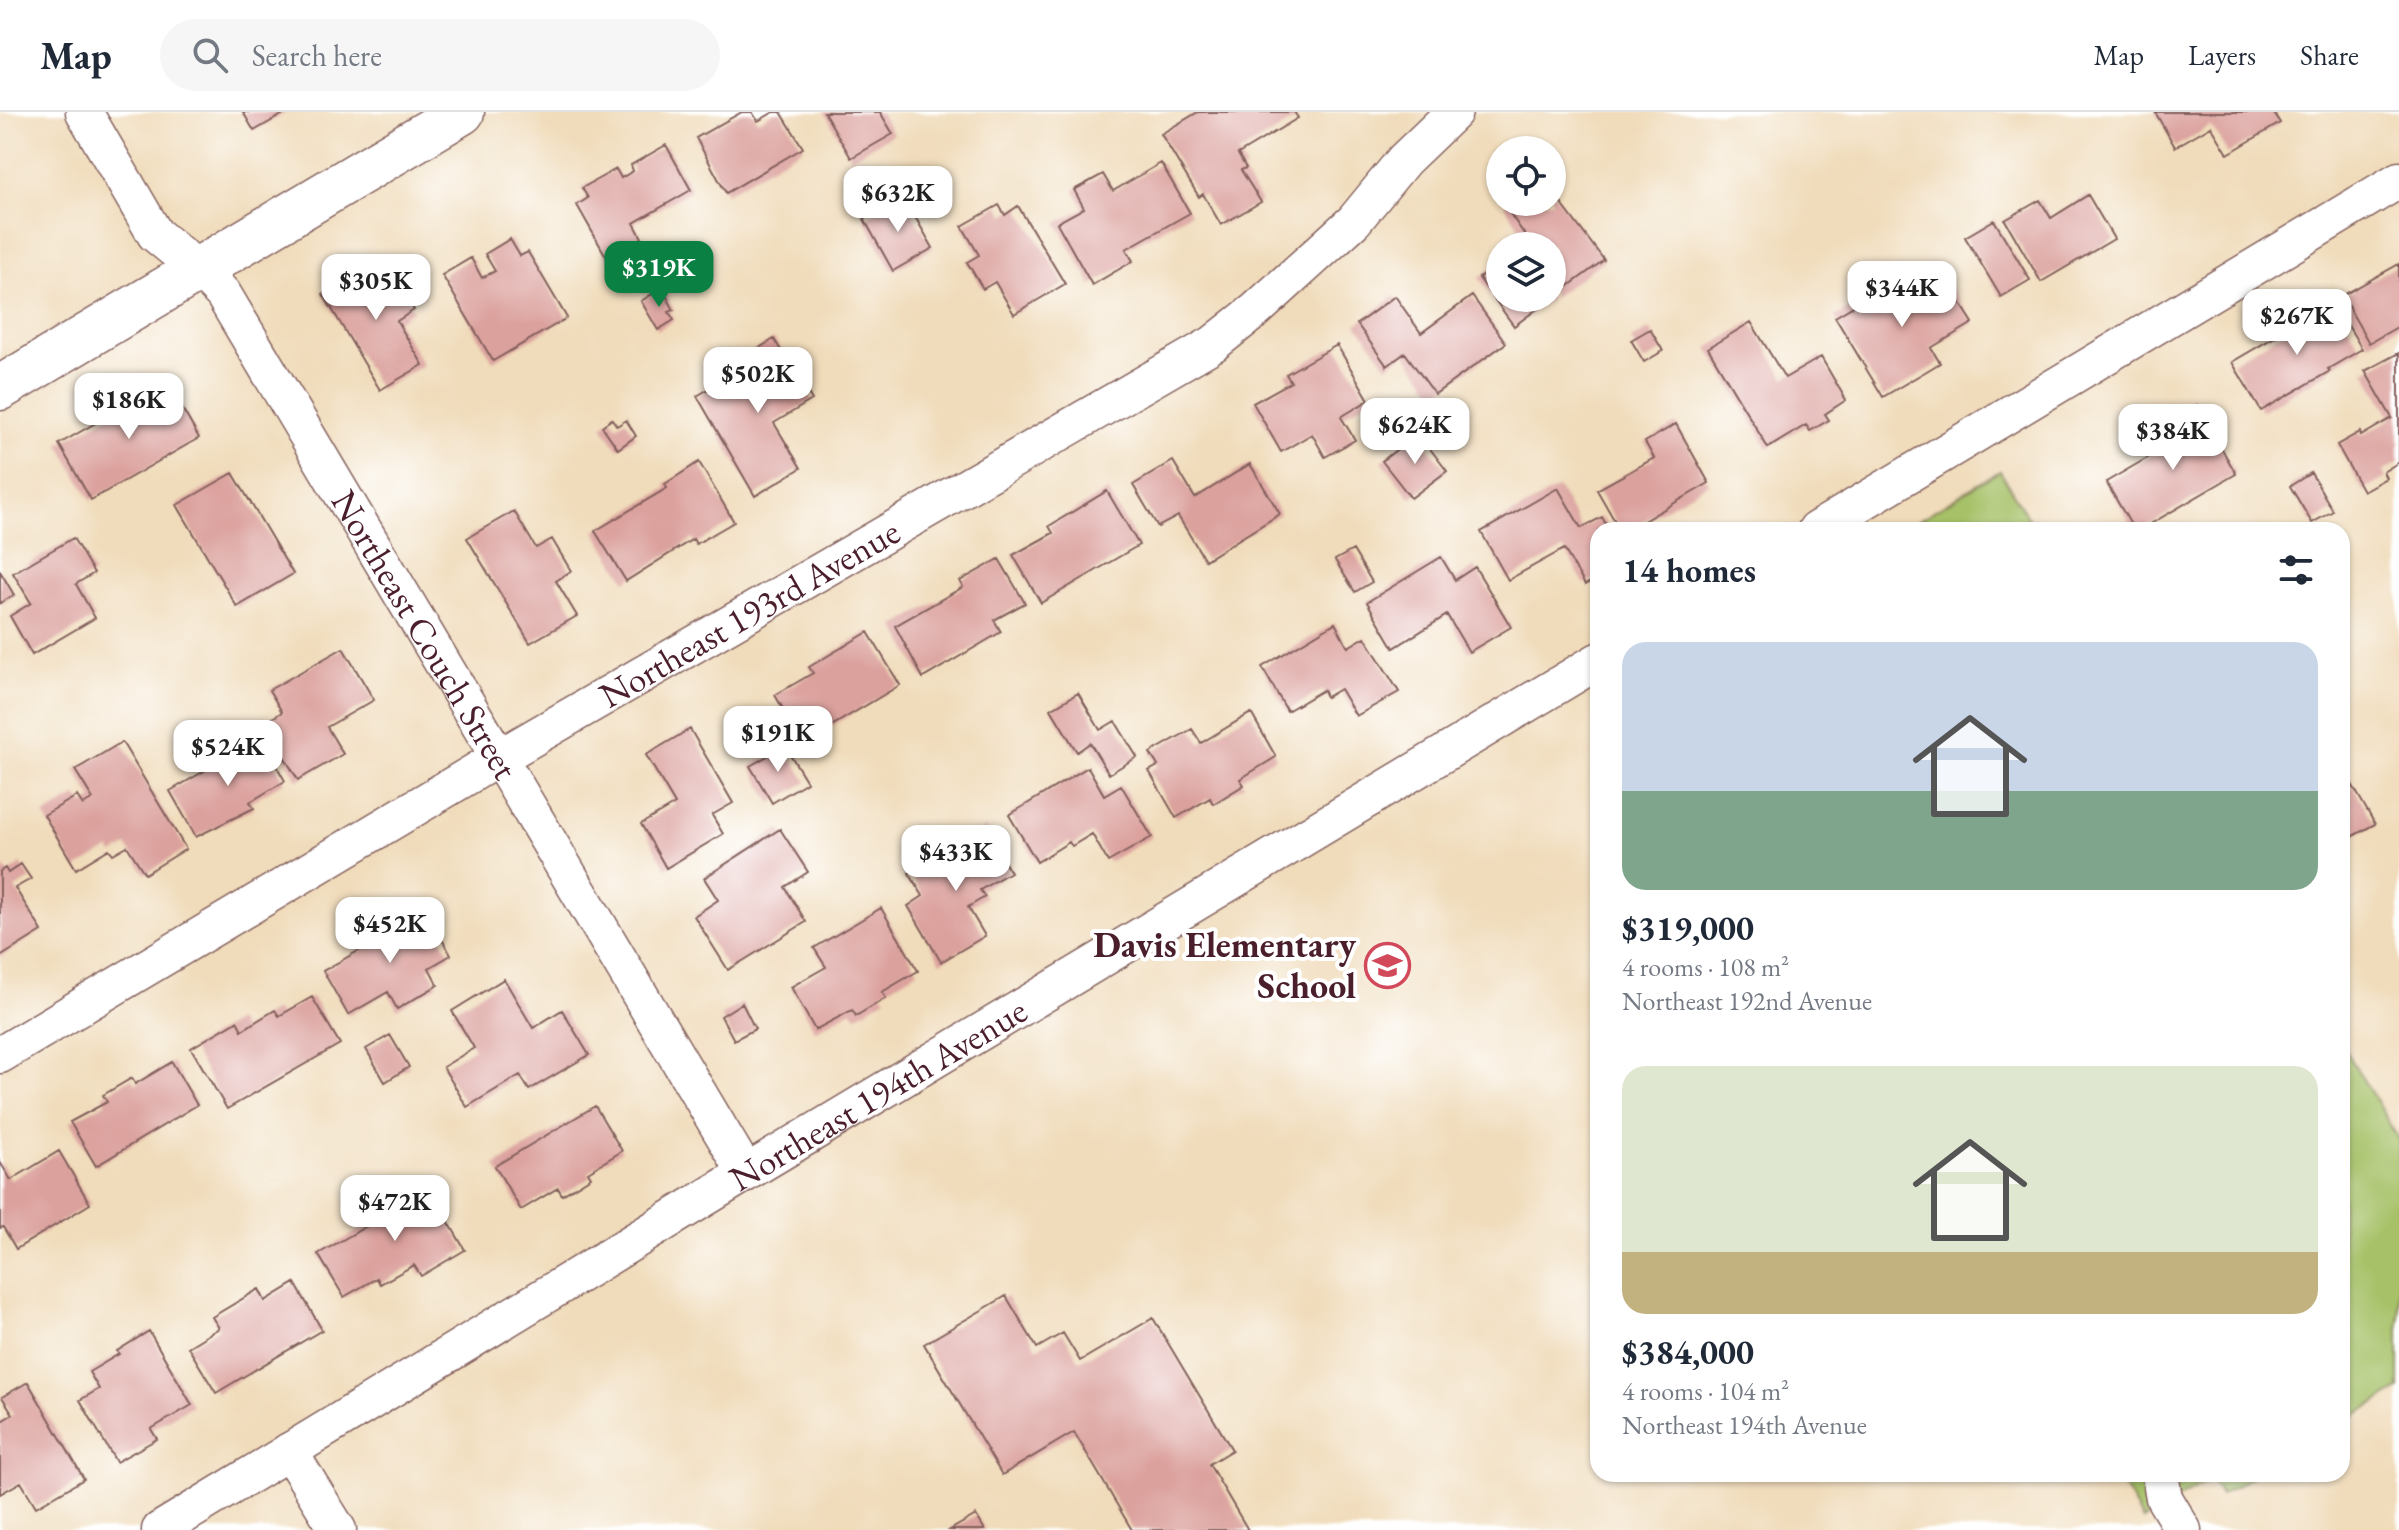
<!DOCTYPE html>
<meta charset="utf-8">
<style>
:root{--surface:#fff;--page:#f6f6f7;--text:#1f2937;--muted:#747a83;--line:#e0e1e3;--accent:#0b8043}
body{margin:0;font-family:"EB Garamond",serif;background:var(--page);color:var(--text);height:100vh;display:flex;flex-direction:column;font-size:30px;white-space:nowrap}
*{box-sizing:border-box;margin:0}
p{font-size:26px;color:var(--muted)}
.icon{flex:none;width:44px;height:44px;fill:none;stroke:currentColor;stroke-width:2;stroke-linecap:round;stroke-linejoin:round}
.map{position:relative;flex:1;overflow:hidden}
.drawer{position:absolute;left:1590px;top:410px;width:760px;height:960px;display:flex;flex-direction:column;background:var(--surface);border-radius:24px;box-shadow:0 2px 6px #0004}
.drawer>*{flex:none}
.controls{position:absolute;left:1486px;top:24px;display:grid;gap:16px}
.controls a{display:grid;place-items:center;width:80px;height:80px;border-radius:50%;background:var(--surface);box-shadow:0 2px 6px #0004;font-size:40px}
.price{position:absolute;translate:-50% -68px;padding:0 18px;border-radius:16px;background:#fff;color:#222;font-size:26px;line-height:52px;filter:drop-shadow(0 2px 4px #0008)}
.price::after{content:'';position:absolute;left:50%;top:48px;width:24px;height:18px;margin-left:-12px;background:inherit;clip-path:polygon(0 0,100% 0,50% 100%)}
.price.selected{background:var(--accent);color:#fff}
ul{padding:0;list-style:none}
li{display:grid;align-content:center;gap:16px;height:424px;padding:0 32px}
li span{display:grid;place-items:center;height:248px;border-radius:24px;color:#555}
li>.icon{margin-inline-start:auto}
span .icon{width:144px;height:144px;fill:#fffc;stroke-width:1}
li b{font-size:34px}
h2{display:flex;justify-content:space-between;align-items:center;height:96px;padding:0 32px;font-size:34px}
header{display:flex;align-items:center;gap:48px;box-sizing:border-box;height:112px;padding:0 40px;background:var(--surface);border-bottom:2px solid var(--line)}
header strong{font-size:38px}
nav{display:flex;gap:44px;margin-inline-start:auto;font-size:28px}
.search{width:560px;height:72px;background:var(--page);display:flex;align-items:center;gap:20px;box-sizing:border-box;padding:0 28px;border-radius:44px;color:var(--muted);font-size:30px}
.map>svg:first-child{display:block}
.green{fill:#a6c168;stroke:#78704a;stroke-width:2}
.building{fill:#dba19d}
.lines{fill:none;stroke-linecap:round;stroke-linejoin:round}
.minor-casing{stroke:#84615d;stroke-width:39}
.tertiary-casing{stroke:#84615d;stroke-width:47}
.minor{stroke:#fff;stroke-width:36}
.tertiary{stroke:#fff;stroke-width:44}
.labels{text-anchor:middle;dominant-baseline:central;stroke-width:8;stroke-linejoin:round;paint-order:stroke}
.street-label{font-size:36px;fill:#4a1f2b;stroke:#fff}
.poi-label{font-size:36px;font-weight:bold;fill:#4a1f2b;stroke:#fff;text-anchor:end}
</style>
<header>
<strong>Map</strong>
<div class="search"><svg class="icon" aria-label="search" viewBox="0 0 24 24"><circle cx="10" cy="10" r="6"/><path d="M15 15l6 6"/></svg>Search here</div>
<nav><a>Map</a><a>Layers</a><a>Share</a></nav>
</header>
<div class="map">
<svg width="2399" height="1418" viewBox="0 0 2399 1418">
<rect width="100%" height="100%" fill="#fff"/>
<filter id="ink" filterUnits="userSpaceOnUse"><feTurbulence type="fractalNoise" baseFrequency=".0125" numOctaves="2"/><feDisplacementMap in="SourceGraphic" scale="16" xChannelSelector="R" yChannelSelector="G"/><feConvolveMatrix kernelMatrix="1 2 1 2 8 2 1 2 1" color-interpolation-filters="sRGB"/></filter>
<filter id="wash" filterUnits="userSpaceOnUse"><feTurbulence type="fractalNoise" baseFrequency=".006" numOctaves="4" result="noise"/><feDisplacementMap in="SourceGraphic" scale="32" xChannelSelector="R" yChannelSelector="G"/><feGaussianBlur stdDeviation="1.8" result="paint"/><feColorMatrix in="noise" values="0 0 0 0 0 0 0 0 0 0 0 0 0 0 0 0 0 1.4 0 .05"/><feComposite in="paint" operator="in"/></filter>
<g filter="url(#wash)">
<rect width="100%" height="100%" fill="#f0dbba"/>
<path class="green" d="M 2000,359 L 2035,418 L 1902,418 Z
M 2342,932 L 2399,1028 L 2399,1277 L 2342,1311 Z
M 2116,1362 L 2256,1362 L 2221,1383 L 2210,1368 L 2143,1408 Z"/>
<g id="blocks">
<path class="building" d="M 243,0 L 287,0 L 254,19 Z
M 742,0 L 752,0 L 758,9 L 774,0 L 781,0 L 803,36 L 726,81 L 696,26 Z
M 824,0 L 880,0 L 893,22 L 851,46 Z
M 1198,0 L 1294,0 L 1298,6 L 1238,42 L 1246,56 L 1241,58 L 1261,90 L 1221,113 L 1203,82 L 1199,85 L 1161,22 Z
M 2155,0 L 2273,0 L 2280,11 L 2228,42 L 2211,14 L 2175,35 Z
M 666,33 L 691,78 L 634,111 L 642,126 L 633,132 L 637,138 L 611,153 L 577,93 L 588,86 L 582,76 L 616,57 L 621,66 L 633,59 L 631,53 Z
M 1161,51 L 1190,101 L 1126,137 L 1133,149 L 1092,173 L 1057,111 L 1084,96 L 1074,78 L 1103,62 L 1113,79 Z
M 1552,79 L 1604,148 L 1514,214 L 1479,166 L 1500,150 L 1500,186 L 1552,186 L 1552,134 L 1522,134 L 1529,129 L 1504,93 L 1508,90 L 1552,90 Z
M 2088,83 L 2114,127 L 2041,170 L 2005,108 L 2040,88 L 2051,106 Z
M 903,84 L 933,136 L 893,159 L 864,107 Z
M 999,93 L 1005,103 L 1018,94 L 1065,172 L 1014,202 L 995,170 L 983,177 L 967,150 L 979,143 L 962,114 Z
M 1994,108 L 2030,168 L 2001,185 L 1965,125 Z
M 510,127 L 520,144 L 528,140 L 567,206 L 493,249 L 442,163 L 471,146 L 482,166 L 495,159 L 485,142 Z
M 383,146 L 414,198 L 397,209 L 423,253 L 380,278 L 323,182 Z
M 2399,152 L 2399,214 L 2369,231 L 2342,184 Z
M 1917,156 L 1930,181 L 1948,171 L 1973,211 L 1931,236 L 1940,251 L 1883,285 L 1835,205 Z
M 662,176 L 674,198 L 669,200 L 674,208 L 658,218 L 641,189 Z
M 1395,184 L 1421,221 L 1472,184 L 1506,231 L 1435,282 L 1405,241 L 1387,254 L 1357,212 Z
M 2334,190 L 2362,237 L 2328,257 L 2330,259 L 2261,299 L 2232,250 Z
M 1751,210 L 1785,266 L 1821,245 L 1846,288 L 1825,302 L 1829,308 L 1810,319 L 1806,313 L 1768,336 L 1708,236 Z
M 1650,217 L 1663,239 L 1644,250 L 1631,228 Z
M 774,227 L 812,288 L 774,311 L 801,356 L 755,384 L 697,284 L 748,253 L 744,245 Z
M 1337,233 L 1369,288 L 1341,305 L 1355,328 L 1325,345 L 1312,322 L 1281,340 L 1253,291 L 1291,270 L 1286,262 Z
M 2399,241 L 2399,350 L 2383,360 L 2386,366 L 2363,379 L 2337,333 L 2360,320 L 2361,324 L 2392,306 L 2365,259 Z
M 167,270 L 199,326 L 91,388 L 59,332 Z
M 2197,293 L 2236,362 L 2140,418 L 2134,418 L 2106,370 L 2168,334 L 2158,316 Z
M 612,307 L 617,314 L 626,308 L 636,324 L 618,337 L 602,314 Z
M 1676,312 L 1709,371 L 1628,418 L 1620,418 L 1597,378 L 1654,346 L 1645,330 Z
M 1418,321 L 1447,359 L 1411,386 L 1382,349 Z
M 1173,349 L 1195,386 L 1250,352 L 1280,402 L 1205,448 L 1178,404 L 1158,415 L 1133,373 Z
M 699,350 L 734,410 L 696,432 L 693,427 L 626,469 L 595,419 L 667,376 L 665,372 Z
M 233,361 L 293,462 L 237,495 L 177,393 Z
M 2311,361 L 2333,399 L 2312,411 L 2290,374 Z
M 1558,376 L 1581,416 L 1602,405 L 1609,418 L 1598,418 L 1598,465 L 1585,473 L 1564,437 L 1508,468 L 1481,420 Z
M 1107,379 L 1139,433 L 1041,491 L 1013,443 L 1053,421 L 1049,414 Z
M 514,399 L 536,436 L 552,427 L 571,459 L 556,469 L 577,504 L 530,531 L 467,426 Z
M 73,426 L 94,461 L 76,472 L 95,506 L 32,543 L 10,504 L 31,491 L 13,461 Z
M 1353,438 L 1372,470 L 1355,480 L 1335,448 Z
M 1441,445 L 1455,468 L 1475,455 L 1511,515 L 1469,540 L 1447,503 L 1394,536 L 1367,490 Z
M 999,447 L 1025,491 L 994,508 L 1001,520 L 923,566 L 895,514 L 963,475 L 960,469 Z
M 0,459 L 14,483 L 0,491 Z
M 1335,511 L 1348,535 L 1365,525 L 1399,580 L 1356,604 L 1340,577 L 1326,585 L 1323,578 L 1287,599 L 1262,555 Z
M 868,520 L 900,573 L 803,631 L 775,583 L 813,561 L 809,555 Z
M 343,536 L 374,588 L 327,615 L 343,642 L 298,668 L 264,611 L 282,600 L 269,578 Z
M 1078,581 L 1100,618 L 1115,609 L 1137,645 L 1109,662 L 1090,631 L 1077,640 L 1051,597 Z
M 1251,601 L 1276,645 L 1240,667 L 1244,673 L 1213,692 L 1210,686 L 1176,706 L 1149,659 L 1158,654 L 1150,641 L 1192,617 L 1201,631 Z
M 690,617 L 733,691 L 712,703 L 723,722 L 666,756 L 641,712 L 675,692 L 646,643 Z
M 261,626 L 285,669 L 250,690 L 254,696 L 196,725 L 170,679 Z
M 122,630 L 186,737 L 145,762 L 127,734 L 113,742 L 109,737 L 76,757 L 44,703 L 77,684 L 83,693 L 93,687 L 75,658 Z
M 785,634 L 807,670 L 772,691 L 750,654 Z
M 1088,655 L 1104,683 L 1121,673 L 1152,725 L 1108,750 L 1092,722 L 1072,734 L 1069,730 L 1037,750 L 1009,703 Z
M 2342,655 L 2375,712 L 2342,730 Z
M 985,716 L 1010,760 L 980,778 L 985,785 L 968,795 L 985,824 L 941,850 L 908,794 L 923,784 L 909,761 Z
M 780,717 L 808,760 L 785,775 L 806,810 L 728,858 L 694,804 L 718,788 L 704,766 Z
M 21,752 L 31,767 L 15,776 L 42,819 L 0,845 L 0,759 L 5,756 L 8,761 Z
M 881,796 L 918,859 L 882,880 L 886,886 L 856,904 L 852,898 L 815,918 L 791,875 L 826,855 L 814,836 Z
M 424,797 L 451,843 L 429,856 L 438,873 L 397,897 L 388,880 L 348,903 L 323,859 L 360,838 L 355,831 L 384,813 L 388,819 Z
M 504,867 L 533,916 L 562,898 L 589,943 L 529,978 L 520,963 L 467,995 L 443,955 L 474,936 L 452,899 Z
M 312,885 L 340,932 L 227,997 L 191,936 L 237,909 L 242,918 L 275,898 L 279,904 Z
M 742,891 L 755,917 L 734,928 L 721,904 Z
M 390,923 L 409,955 L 385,970 L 366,937 Z
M 172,950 L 197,993 L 96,1054 L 70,1010 L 107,990 L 103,983 L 132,966 L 135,972 Z
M 595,994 L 622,1039 L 588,1060 L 591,1065 L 562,1083 L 558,1076 L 521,1098 L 495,1054 Z
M 59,1039 L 90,1092 L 16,1137 L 3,1115 L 0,1116 L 0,1050 L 11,1068 Z
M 415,1069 L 420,1078 L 427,1073 L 465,1138 L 421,1164 L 414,1153 L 380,1172 L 377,1166 L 344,1185 L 318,1142 L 393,1099 L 385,1087 Z
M 295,1171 L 322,1218 L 216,1281 L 188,1235 L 219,1216 L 212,1205 L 259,1177 L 265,1189 Z
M 1006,1184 L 1037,1236 L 1063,1221 L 1080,1249 L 1153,1206 L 1232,1338 L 1209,1352 L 1248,1418 L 1132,1418 L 1074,1320 L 1002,1363 L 924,1232 Z
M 149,1219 L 192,1293 L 151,1317 L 157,1327 L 116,1350 L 80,1288 L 99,1277 L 89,1260 L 119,1242 L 117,1239 Z
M 28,1270 L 84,1367 L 36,1395 L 21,1370 L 0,1382 L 0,1310 L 13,1302 L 2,1285 Z
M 976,1403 L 985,1418 L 950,1418 Z"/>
</g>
</g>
<g filter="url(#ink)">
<use href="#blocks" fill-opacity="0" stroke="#84615d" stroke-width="2"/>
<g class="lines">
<defs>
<g id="minor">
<path id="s1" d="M 84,0 L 155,122 L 199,158 L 223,182 L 746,1061"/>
<path d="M 1816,418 L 2399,68"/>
<path id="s2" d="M 0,943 L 500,645 L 1213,232 L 1256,198 L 1354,109 L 1404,48 L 1454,0"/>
<path d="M 289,1339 L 338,1418"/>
<path d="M 2160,1362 L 2164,1386 L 2183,1418"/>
<path id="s3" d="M 160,1418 L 746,1061 L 1598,549"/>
</g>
<path id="tertiary" d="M 0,276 L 462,0"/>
</defs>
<use href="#minor" class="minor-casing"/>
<use href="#tertiary" class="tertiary-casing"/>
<use href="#minor" class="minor"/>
<use href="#tertiary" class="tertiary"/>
</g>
</g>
<defs>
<symbol id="school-ring" viewBox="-11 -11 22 22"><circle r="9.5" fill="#fff" stroke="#d1495b" stroke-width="1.5"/><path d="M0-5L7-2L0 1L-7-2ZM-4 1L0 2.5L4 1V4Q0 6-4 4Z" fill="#d1495b"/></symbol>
</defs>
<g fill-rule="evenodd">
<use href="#school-ring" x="1362" y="828" width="51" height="51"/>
</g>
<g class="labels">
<g class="street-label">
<text stroke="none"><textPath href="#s2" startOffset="870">Northeast 193rd Avenue</textPath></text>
<text stroke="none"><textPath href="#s1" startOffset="628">Northeast Couch Street</textPath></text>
<text stroke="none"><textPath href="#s3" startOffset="840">Northeast 194th Avenue</textPath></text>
</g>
<g class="poi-label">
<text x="1356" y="832">Davis Elementary<tspan x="1356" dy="41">School</tspan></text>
</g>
</g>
</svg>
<div class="controls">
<a><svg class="icon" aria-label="locate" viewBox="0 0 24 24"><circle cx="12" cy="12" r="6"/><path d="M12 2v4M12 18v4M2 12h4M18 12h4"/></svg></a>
<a><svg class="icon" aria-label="layers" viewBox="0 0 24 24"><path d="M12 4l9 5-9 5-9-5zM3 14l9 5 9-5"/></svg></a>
</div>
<b class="price" style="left:898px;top:122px">$632K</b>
<b class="price selected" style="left:659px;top:197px">$319K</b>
<b class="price" style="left:376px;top:210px">$305K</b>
<b class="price" style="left:1902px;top:217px">$344K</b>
<b class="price" style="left:2297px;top:245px">$267K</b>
<b class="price" style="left:758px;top:303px">$502K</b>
<b class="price" style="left:129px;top:329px">$186K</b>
<b class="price" style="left:1415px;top:354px">$624K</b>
<b class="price" style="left:2173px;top:360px">$384K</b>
<b class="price" style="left:778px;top:662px">$191K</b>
<b class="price" style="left:228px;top:676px">$524K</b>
<b class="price" style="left:956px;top:781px">$433K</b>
<b class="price" style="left:390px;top:853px">$452K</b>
<b class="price" style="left:395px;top:1131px">$472K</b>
<section class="drawer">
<h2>14 homes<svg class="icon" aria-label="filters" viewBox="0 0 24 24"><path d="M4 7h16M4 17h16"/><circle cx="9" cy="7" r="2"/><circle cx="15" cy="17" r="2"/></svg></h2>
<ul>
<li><span style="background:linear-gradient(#c9d6e8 60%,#7fa58c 0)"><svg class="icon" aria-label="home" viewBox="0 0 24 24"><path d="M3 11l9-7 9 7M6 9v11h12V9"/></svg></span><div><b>$319,000</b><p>4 rooms · 108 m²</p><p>Northeast 192nd Avenue</p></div></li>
<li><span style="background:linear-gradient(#dfe7d0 75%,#c2b280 0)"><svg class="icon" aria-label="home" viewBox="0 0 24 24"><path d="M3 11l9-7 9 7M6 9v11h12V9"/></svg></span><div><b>$384,000</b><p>4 rooms · 104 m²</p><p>Northeast 194th Avenue</p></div></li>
</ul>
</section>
</div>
